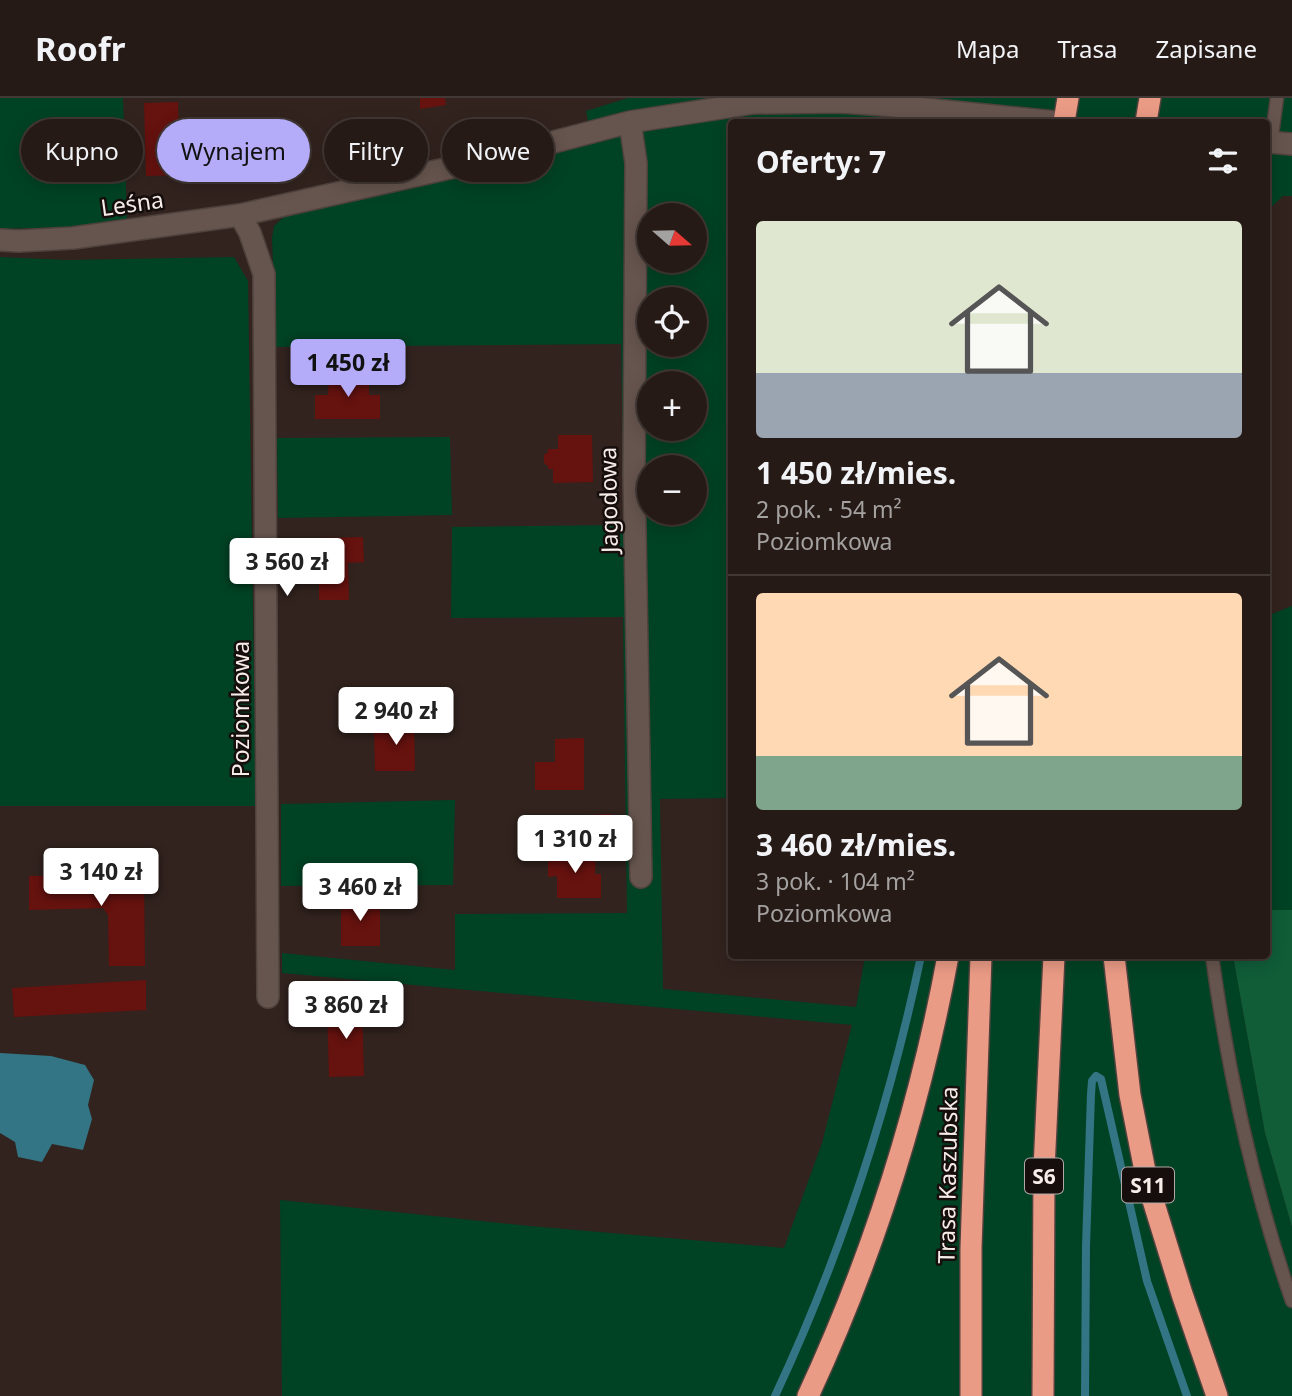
<!DOCTYPE html>
<html lang="pl">
<meta charset="utf-8">
<style>
:root{--surface:#261a16;--page:#2e231f;--text:#f1f3f6;--muted:#a4a1a1;--line:#423835;--accent:#b4acf9}
body{margin:0;font-family:"Noto Sans",sans-serif;background:var(--page);color:var(--text);height:100vh;display:flex;flex-direction:column;font-size:26px;white-space:nowrap}
*{box-sizing:border-box;margin:0}
p{font-size:23px;color:var(--muted)}
.icon{flex:none;width:38px;height:38px;fill:none;stroke:currentColor;stroke-width:2;stroke-linecap:round;stroke-linejoin:round}
.map{position:relative;flex:1;overflow:hidden}
.panel{position:absolute;left:728px;top:21px;width:542px;height:840px;display:flex;flex-direction:column;background:var(--surface);border-radius:7px;box-shadow:0 4px 18px #0003,0 0 0 2px var(--line)}
.panel>*{flex:none}
.guide{position:absolute;left:21px;top:21px;width:602px;height:63px;display:flex;gap:14px}
.needle{width:46px;rotate:110deg}
.buttons{position:absolute;left:637px;top:105px;display:grid;gap:14px}
.buttons a{display:grid;place-items:center;width:70px;height:70px;border-radius:50%;background:var(--surface);box-shadow:0 4px 18px #0003,0 0 0 2px var(--line);font-size:35px}
.price{position:absolute;translate:-50% -60px;padding:0 16px;border-radius:7px;background:#fff;color:#222;font-size:23px;line-height:46px;filter:drop-shadow(0 2px 4px #0008)}
.price::after{content:'';position:absolute;left:50%;top:42px;width:21px;height:16px;margin-left:-10px;background:inherit;clip-path:polygon(0 0,100% 0,50% 100%)}
.price.selected{background:var(--accent);color:#111}
ul{padding:0;list-style:none}
li{display:grid;align-content:center;gap:14px;height:371px;padding:0 28px}
li+li{border-top:2px solid var(--line)}
li span{display:grid;place-items:center;height:217px;border-radius:7px;color:#555}
li>.icon{margin-inline-start:auto}
span .icon{width:126px;height:126px;fill:#fffc;stroke-width:1}
li b{font-size:30px}
h2{display:flex;justify-content:space-between;align-items:center;height:84px;padding:0 28px;font-size:30px}
.tag{padding:0 24px;border-radius:32px;background:var(--surface);box-shadow:0 4px 18px #0003,0 0 0 2px var(--line);font-size:24px;line-height:63px}
.tag.selected{background:var(--accent);color:#111}
header{display:flex;align-items:center;gap:42px;box-sizing:border-box;height:98px;padding:0 35px;background:var(--surface);border-bottom:2px solid var(--line)}
header strong{font-size:33px}
nav{display:flex;gap:38px;margin-inline-start:auto;font-size:24px}
.map>svg:first-child{display:block}
.green{fill:#004224;fill-rule:evenodd}
.forest{fill:#105d38}
.water{fill:#337584}
.lines{fill:none;stroke-linecap:round;stroke-linejoin:round}
.stream{stroke:#337584;stroke-width:8}
.building{fill:#66120f}
.lane-casing{stroke:#4f423d;stroke-width:15}
.street-casing{stroke:#4f423d;stroke-width:24}
.highway-casing{stroke:#4f423d;stroke-width:24}
.lane{stroke:#66554e;stroke-width:12}
.street{stroke:#66554e;stroke-width:21}
.highway{stroke:#ea9b85;stroke-width:21}
.labels{text-anchor:middle;dominant-baseline:central;stroke-width:5;stroke-linejoin:round;paint-order:stroke}
.shield{fill:#150e0c;stroke:#b2a9a6;stroke-width:2}
.shield-label{font-size:21px;font-weight:bold;fill:#f6ece8}
.street-label{font-size:23px;fill:#f6ece8;stroke:#150e0c}
</style>
<header>
<strong>Roofr</strong>
<nav><a>Mapa</a><a>Trasa</a><a>Zapisane</a></nav>
</header>
<div class="map">
<svg width="1292" height="1298" viewBox="0 0 1292 1298">
<rect width="100%" height="100%" fill="#32231e"/>
<path class="green" d="M 0,0 L 123,0 L 127,121 L 70,129 L 0,131 Z
M 628,0 L 1292,0 L 1292,98 L 1283,98 L 1267,113 L 1267,116 L 1267,24 L 732,24 L 731,700 L 660,701 L 663,891 L 856,909 L 865,858 L 1233,858 L 1265,1035 L 1292,1129 L 1292,1298 L 282,1298 L 280,1102 L 530,1128 L 784,1150 L 822,1045 L 852,927 L 282,875 L 282,855 L 455,872 L 455,816 L 627,815 L 623,519 L 451,520 L 452,429 L 624,427 L 621,246 L 276,249 L 272,140 L 274,128 L 288,115 L 409,90 L 592,44 L 586,13 ZM 649,117 L 695,117 L 695,163 L 649,163 ZM 649,201 L 695,201 L 695,247 L 649,247 ZM 649,285 L 695,285 L 695,331 L 649,331 ZM 649,369 L 695,369 L 695,415 L 649,415 Z
M 0,159 L 67,162 L 234,159 L 248,183 L 256,708 L 0,708 Z
M 450,339 L 452,417 L 278,420 L 277,340 Z
M 1292,508 L 1292,812 L 1267,812 L 1267,518 Z
M 455,702 L 453,787 L 281,788 L 281,706 Z"/>
<path class="forest" d="M 1267,812 L 1292,812 L 1292,1129 L 1265,1035 L 1233,858 L 1267,858 Z"/>
<path class="water" d="M 0,955 L 51,958 L 85,967 L 94,982 L 88,1007 L 92,1021 L 83,1052 L 52,1046 L 42,1064 L 18,1059 L 15,1044 L 0,1035 Z"/>
<g class="lines">
<path class="stream" d="M 775,1298 C 841,1157 889,1010 921,858
M 1085,1298 L 1086,1148 L 1091,996 L 1092,983 L 1096,978 L 1101,981 L 1147,1183 L 1187,1298"/>
</g>
<path class="building" d="M 420,0 L 445,0 L 446,7 L 420,11 Z
M 178,4 L 180,77 L 146,78 L 144,5 Z
M 329,277 L 369,277 L 369,297 L 380,297 L 380,321 L 315,321 L 315,297 L 328,297 Z
M 558,337 L 592,337 L 593,384 L 553,385 L 553,371 L 548,371 L 548,368 L 544,365 L 544,357 L 548,354 L 548,351 L 558,351 Z
M 363,439 L 364,464 L 348,465 L 349,502 L 319,502 L 319,440 Z
M 393,618 L 414,618 L 415,673 L 375,673 L 374,634 L 393,633 Z
M 584,640 L 584,692 L 535,692 L 535,664 L 555,664 L 555,641 Z
M 611,716 L 611,742 L 589,743 L 589,717 Z
M 596,754 L 595,776 L 601,776 L 601,800 L 557,800 L 557,778 L 548,779 L 548,755 Z
M 144,776 L 145,868 L 109,868 L 108,817 L 103,810 L 29,812 L 29,778 Z
M 341,802 L 380,802 L 380,848 L 341,848 Z
M 146,882 L 146,912 L 14,919 L 12,890 Z
M 362,906 L 364,978 L 329,979 L 327,907 Z"/>
<g class="lines">
<defs>
<path id="lane" d="M 1271,44 L 1277,0
M 1212,858 C 1228,973 1254,1093 1292,1203"/>
<path id="street" d="M 630,24 L 636,65 L 634,378 L 641,779
M 1267,44 L 1292,46
M 240,117 L 250,135 L 264,176 L 268,899
M 0,142 L 19,143 L 73,140 L 240,117 L 485,62 L 630,24 L 753,5 L 840,4 L 884,7 L 1056,24"/>
<path id="highway" d="M 1064,24 L 1068,0
M 1146,24 L 1150,0
M 1114,858 L 1130,997 L 1147,1083 L 1182,1196 L 1217,1298
M 808,1298 C 873,1158 920,1009 948,858
M 971,1298 L 971,1150 L 981,858
M 1043,1298 L 1044,1071 L 1054,858"/>
</defs>
<use href="#lane" class="lane-casing"/>
<use href="#street" class="street-casing"/>
<use href="#highway" class="highway-casing"/>
<use href="#lane" class="lane"/>
<use href="#street" class="street"/>
<use href="#highway" class="highway"/>
</g>
<g class="labels">
<g class="shield">
<rect x="1025" y="1060.5" width="38" height="35" rx="5"/>
<rect x="1122" y="1069.5" width="52" height="35" rx="5"/>
</g>
<g class="shield-label">
<text x="1044" y="1078">S6</text>
<text x="1148" y="1087">S11</text>
</g>
<g class="street-label">
<text transform="translate(132 105) rotate(-8)">Leśna</text>
<text transform="translate(608 402) rotate(-91)">Jagodowa</text>
<text transform="translate(240 611) rotate(-90)">Poziomkowa</text>
<text transform="translate(947 1077) rotate(-89)">Trasa Kaszubska</text>
</g>
</g>
</svg>
<div class="buttons">
<a><svg class="needle" viewBox="-14 -14 28 28"><path d="M0-13l5 13h-10z" fill="#e53935"/><path d="M0 13l5-13h-10z" fill="#a4a1a1"/></svg></a>
<a><svg class="icon" aria-label="locate" viewBox="0 0 24 24"><circle cx="12" cy="12" r="6"/><path d="M12 2v4M12 18v4M2 12h4M18 12h4"/></svg></a>
<a>+</a>
<a>−</a>
</div>
<b class="price selected" style="left:348px;top:301px">1 450 zł</b>
<b class="price" style="left:287px;top:500px">3 560 zł</b>
<b class="price" style="left:396px;top:649px">2 940 zł</b>
<b class="price" style="left:575px;top:777px">1 310 zł</b>
<b class="price" style="left:101px;top:810px">3 140 zł</b>
<b class="price" style="left:360px;top:825px">3 460 zł</b>
<b class="price" style="left:346px;top:943px">3 860 zł</b>
<div class="guide">
<a class="tag">Kupno</a>
<a class="tag selected">Wynajem</a>
<a class="tag">Filtry</a>
<a class="tag">Nowe</a>
</div>
<section class="panel">
<h2>Oferty: 7<svg class="icon" aria-label="filters" viewBox="0 0 24 24"><path d="M4 7h16M4 17h16"/><circle cx="9" cy="7" r="2"/><circle cx="15" cy="17" r="2"/></svg></h2>
<ul>
<li><span style="background:linear-gradient(#dfe7d0 70%,#9aa5b1 0)"><svg class="icon" aria-label="home" viewBox="0 0 24 24"><path d="M3 11l9-7 9 7M6 9v11h12V9"/></svg></span><div><b>1 450 zł/mies.</b><p>2 pok. · 54 m²</p><p>Poziomkowa</p></div></li>
<li><span style="background:linear-gradient(#ffd9b3 75%,#7fa58c 0)"><svg class="icon" aria-label="home" viewBox="0 0 24 24"><path d="M3 11l9-7 9 7M6 9v11h12V9"/></svg></span><div><b>3 460 zł/mies.</b><p>3 pok. · 104 m²</p><p>Poziomkowa</p></div></li>
</ul>
</section>
</div>
